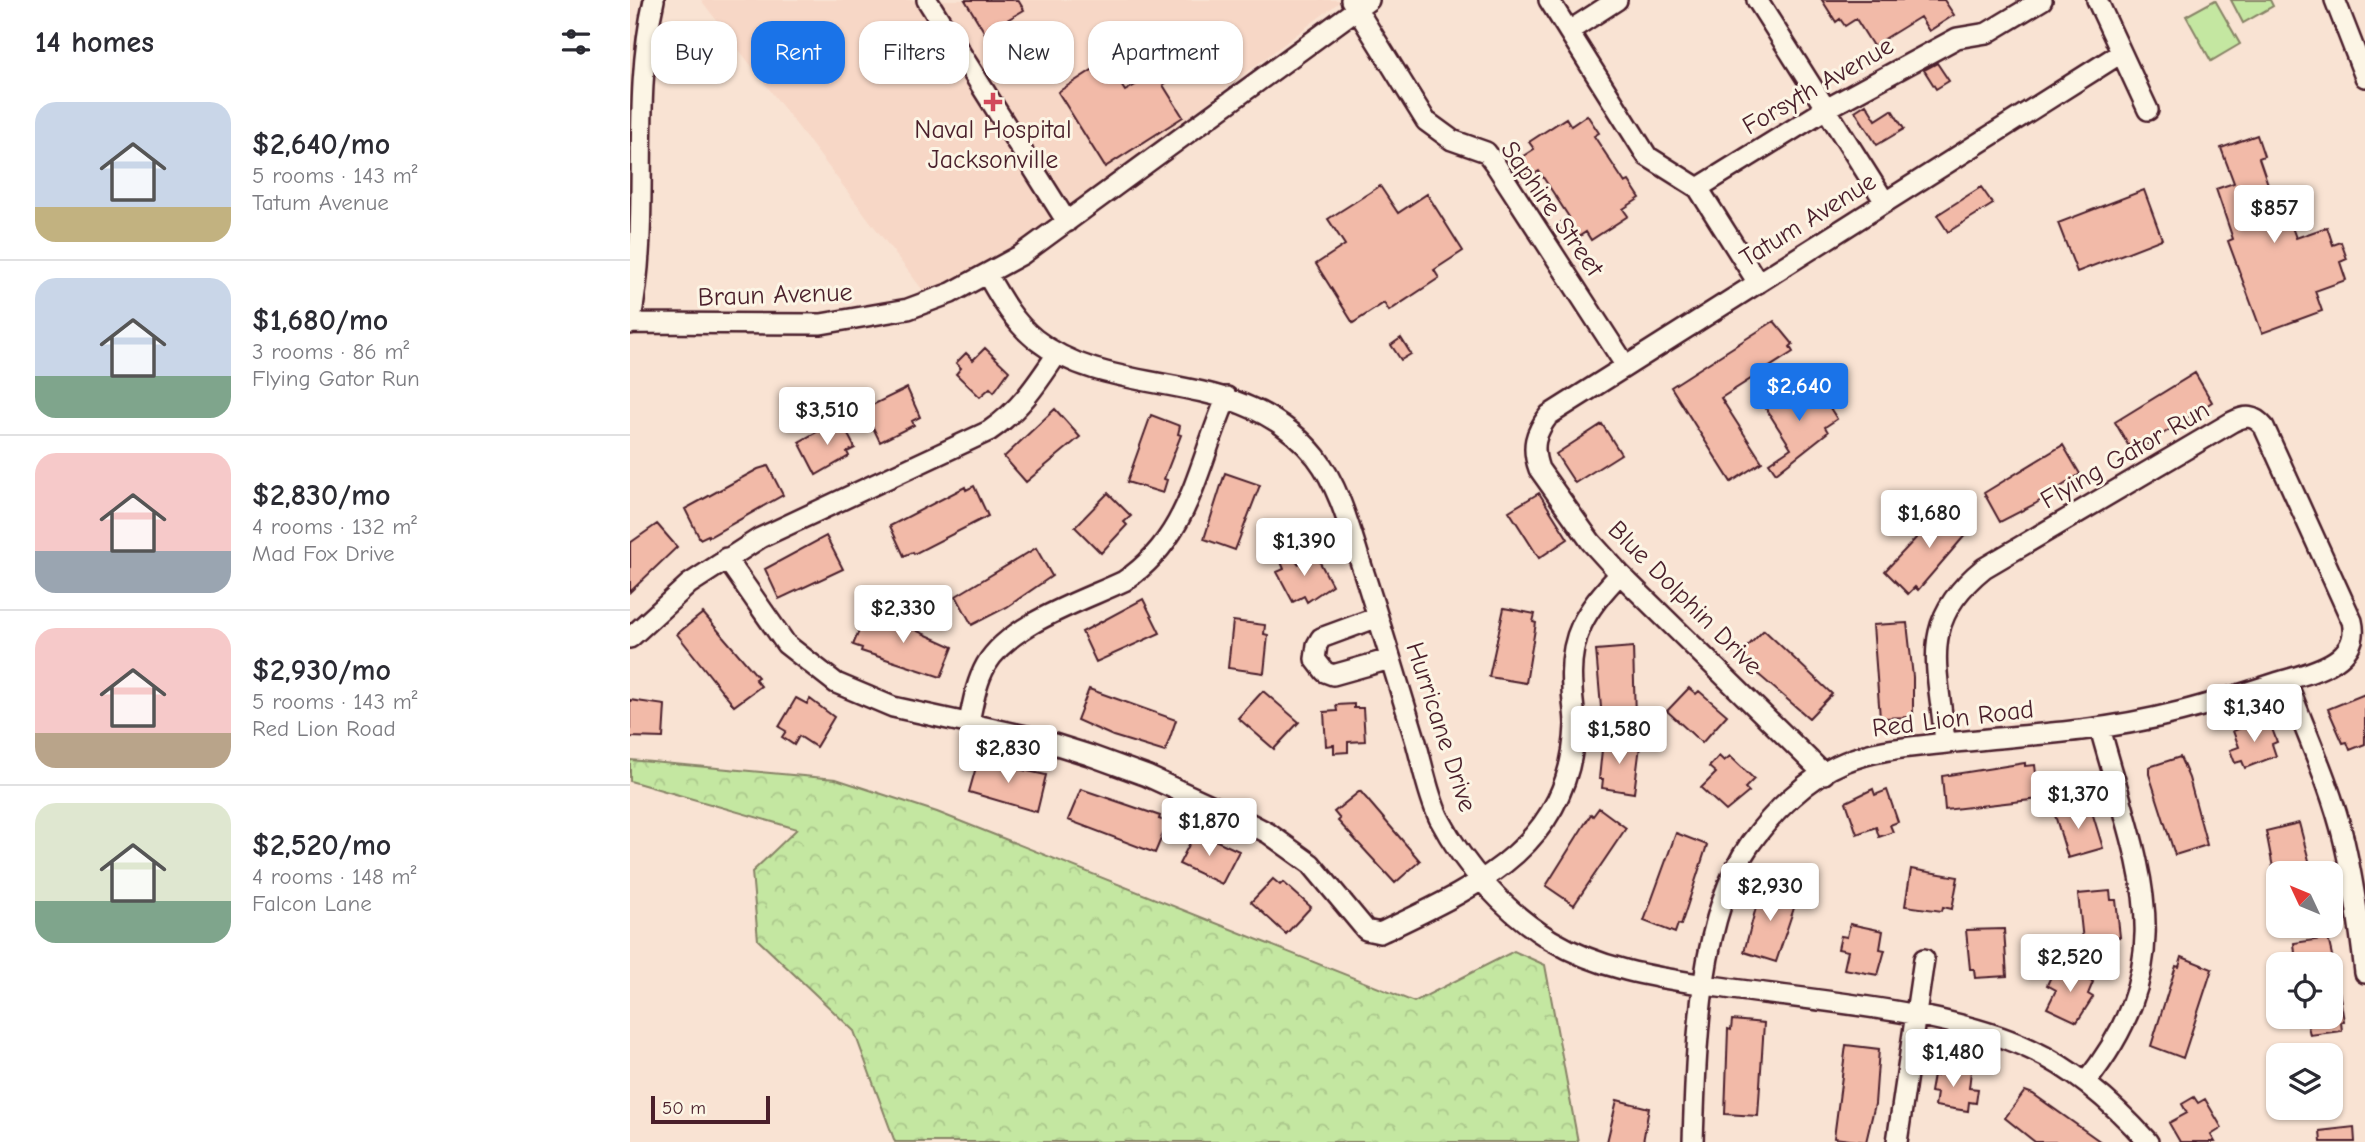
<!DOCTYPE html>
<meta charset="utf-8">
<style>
:root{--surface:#fff;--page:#f7f7f7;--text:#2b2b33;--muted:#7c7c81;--line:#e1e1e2;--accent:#1a73e8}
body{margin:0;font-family:"Comic Neue",sans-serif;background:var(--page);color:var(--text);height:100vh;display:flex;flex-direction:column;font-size:26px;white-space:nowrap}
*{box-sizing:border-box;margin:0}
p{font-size:23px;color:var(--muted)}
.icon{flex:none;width:38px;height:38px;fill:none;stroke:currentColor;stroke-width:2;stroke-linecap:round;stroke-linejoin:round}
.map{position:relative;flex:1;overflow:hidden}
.details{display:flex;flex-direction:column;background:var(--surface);width:630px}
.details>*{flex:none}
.banner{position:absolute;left:21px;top:21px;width:665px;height:63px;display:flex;gap:14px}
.needle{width:46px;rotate:314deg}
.controls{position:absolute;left:1636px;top:861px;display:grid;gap:14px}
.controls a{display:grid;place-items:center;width:77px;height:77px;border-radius:14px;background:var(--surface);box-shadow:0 2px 5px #0004;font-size:35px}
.scale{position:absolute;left:21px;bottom:18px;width:119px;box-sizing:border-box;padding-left:7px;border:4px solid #4a1f2b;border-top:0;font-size:19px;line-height:24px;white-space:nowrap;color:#4a1f2b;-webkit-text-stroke:5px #fcf5e5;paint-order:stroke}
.price{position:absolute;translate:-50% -60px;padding:0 16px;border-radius:7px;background:#fff;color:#222;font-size:23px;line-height:46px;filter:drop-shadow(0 2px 4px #0008)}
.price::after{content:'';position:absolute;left:50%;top:42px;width:21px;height:16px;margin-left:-10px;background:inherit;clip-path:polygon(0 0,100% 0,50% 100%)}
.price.selected{background:var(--accent);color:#fff}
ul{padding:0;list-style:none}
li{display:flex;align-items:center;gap:21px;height:175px;padding:0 35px}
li+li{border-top:2px solid var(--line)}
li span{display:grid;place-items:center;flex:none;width:196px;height:140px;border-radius:21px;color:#555}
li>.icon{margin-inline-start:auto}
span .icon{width:84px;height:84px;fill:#fffc;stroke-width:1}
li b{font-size:30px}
h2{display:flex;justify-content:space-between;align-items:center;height:84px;padding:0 35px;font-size:30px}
.chip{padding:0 24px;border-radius:21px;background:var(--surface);box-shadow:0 2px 5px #0004;font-size:24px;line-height:63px}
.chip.selected{background:var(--accent);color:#fff}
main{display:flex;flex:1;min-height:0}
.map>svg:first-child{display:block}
.built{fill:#f7d7c6}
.grass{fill:#c4e7a1;stroke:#878366;stroke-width:2}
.forest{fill:url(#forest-crowns);stroke:#878366;stroke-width:2}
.building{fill:#f2baa8;stroke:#4a1f2b;stroke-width:2}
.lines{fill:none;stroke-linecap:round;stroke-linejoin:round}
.street-casing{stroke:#4a1f2b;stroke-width:24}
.street{stroke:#fcf5e5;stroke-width:19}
.poi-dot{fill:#d1495b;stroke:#fcf5e5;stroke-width:2.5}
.labels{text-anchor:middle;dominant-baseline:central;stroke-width:6;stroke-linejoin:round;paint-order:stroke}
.street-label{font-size:26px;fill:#4a1f2b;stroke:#fcf5e5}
.poi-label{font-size:26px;fill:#4a1f2b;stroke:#fcf5e5}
</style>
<main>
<section class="details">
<h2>14 homes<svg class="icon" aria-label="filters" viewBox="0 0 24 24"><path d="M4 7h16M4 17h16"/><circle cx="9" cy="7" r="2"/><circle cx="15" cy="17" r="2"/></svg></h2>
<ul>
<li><span style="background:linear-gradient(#c9d6e8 75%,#c2b280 0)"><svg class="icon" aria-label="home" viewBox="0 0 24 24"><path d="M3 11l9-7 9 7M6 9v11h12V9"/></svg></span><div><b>$2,640/mo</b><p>5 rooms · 143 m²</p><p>Tatum Avenue</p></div></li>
<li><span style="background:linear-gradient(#c9d6e8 70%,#7fa58c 0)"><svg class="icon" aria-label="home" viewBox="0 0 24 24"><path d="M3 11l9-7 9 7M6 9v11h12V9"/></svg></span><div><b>$1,680/mo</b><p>3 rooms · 86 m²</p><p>Flying Gator Run</p></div></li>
<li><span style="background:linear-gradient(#f6c9c9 70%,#9aa5b1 0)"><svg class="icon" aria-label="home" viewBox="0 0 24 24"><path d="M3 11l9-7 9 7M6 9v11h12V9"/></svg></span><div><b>$2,830/mo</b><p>4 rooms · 132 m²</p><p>Mad Fox Drive</p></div></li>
<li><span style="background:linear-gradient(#f6c9c9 75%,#b9a48a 0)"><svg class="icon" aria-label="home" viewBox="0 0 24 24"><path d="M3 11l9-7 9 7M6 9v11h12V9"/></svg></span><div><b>$2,930/mo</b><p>5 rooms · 143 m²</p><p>Red Lion Road</p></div></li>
<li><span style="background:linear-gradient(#dfe7d0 70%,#7fa58c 0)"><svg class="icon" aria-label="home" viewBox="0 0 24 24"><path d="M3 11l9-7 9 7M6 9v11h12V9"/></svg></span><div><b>$2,520/mo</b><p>4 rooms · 148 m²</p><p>Falcon Lane</p></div></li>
</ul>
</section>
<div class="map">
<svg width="1735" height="1142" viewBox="0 0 1735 1142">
<defs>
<pattern id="forest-crowns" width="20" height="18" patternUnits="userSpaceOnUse" patternTransform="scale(1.75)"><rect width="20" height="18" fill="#c4e7a1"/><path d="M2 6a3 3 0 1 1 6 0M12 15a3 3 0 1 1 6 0" fill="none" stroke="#aac68b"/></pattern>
</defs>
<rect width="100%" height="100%" fill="#f9e3d3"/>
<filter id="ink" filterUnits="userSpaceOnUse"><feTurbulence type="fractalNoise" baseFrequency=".0143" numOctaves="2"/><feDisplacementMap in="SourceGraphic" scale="14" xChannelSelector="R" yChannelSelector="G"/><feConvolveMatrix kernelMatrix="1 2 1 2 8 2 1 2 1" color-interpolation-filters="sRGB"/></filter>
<g filter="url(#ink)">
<path class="built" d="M 71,0 L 712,0 L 382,251 L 336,277 L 295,293 Z"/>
<path class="grass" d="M 1585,0 L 1610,44 L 1581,61 L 1556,16 Z
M 1601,0 L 1640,0 L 1643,6 L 1613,23 Z"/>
<path class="forest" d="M 0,760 L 206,779 L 307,812 L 784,1002 L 884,951 L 915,965 L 948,1142 L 265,1142 L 224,1031 L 128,940 L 122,872 L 167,829 L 0,781 Z"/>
<path class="building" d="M 335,0 L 388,0 L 394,10 L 372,23 L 375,27 L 358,38 Z
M 1192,0 L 1314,0 L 1324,15 L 1299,31 L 1290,17 L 1243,46 L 1226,19 L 1215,26 L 1210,19 L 1206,22 Z
M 476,61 L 495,91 L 542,64 L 548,75 L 533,85 L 553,117 L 475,167 L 428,92 Z
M 1307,63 L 1319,81 L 1306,89 L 1294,70 Z
M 1236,104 L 1246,120 L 1262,110 L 1274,129 L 1247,145 L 1225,111 Z
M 957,115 L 969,133 L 964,136 L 995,183 L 999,181 L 1010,198 L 993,209 L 998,216 L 961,240 L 956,232 L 939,243 L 927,225 L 939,217 L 909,171 L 898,178 L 887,160 L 904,149 L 899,142 L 936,118 L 941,126 Z
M 1627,135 L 1634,156 L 1629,158 L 1651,222 L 1659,219 L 1666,238 L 1697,227 L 1703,245 L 1711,242 L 1717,259 L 1710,262 L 1716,280 L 1685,291 L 1692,311 L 1632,333 L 1598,241 L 1603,239 L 1586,189 L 1604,183 L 1591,148 Z
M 750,186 L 768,213 L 797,194 L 833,251 L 804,270 L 809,278 L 759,311 L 754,303 L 723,323 L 686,264 L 715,245 L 698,219 Z
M 1351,187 L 1363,204 L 1318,232 L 1307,215 Z
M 1514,190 L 1532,239 L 1447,272 L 1428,223 Z
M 1144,321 L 1163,344 L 1160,347 L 1163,352 L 1091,398 L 1132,462 L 1101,482 L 1041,387 Z
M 771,338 L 781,354 L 771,360 L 761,345 Z
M 355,348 L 379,371 L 364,392 L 360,388 L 350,397 L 326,374 L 331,368 L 326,363 L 336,353 L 343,360 Z
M 1565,373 L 1582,402 L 1511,448 L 1509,445 L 1501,450 L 1485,422 Z
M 1160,386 L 1172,388 L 1168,405 L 1190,392 L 1207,419 L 1195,427 L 1198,432 L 1146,473 L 1139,463 L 1161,448 L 1135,407 L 1159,392 Z
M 277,388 L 290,417 L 282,421 L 284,425 L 250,442 L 234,409 Z
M 425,409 L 450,437 L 396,482 L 374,457 Z
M 521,415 L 550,426 L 548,434 L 551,435 L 534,479 L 537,480 L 533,493 L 497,482 Z
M 210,419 L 225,448 L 217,452 L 219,456 L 186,475 L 169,442 Z
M 972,424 L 991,454 L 945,483 L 926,454 Z
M 1433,445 L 1450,474 L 1405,504 L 1370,522 L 1354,493 Z
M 138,466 L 153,495 L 79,537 L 78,535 L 70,539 L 55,509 L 128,469 Z
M 595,473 L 630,485 L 605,550 L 574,539 Z
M 344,486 L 358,516 L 284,554 L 283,552 L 274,556 L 260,526 L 335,487 L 336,490 Z
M 478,493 L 501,516 L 494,522 L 497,525 L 471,553 L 445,527 Z
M 909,493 L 938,539 L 909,558 L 879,511 Z
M 1319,503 L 1343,526 L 1288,590 L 1285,587 L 1278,594 L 1255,571 Z
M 27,524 L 47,547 L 0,592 L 0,543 Z
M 196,536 L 213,569 L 149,599 L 135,569 Z
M 406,548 L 422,576 L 377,607 L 342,625 L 326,596 Z
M 686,555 L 702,585 L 677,602 L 674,596 L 663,602 L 647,572 L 654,569 L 651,562 L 663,556 L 668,564 Z
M 513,599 L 530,633 L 466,662 L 452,632 Z
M 874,608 L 905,614 L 903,622 L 906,623 L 896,683 L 859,677 Z
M 73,613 L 128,677 L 125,679 L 131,686 L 104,706 L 47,634 Z
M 236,614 L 281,628 L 323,647 L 311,677 L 231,651 L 232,648 L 223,645 Z
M 603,621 L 635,625 L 634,634 L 638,635 L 634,673 L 598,668 Z
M 1277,623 L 1283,677 L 1283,717 L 1250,718 L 1243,625 Z
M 1134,630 L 1202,694 L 1179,718 L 1115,663 L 1118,660 L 1111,653 Z
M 1003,647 L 1005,718 L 972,719 L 966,650 Z
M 1059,688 L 1066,694 L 1069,691 L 1097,715 L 1072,743 L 1037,711 Z
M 459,689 L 546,720 L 535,752 L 483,736 L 447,720 Z
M 633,691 L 669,722 L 644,749 L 608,718 Z
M 1735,694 L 1735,744 L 1720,750 L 1717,742 L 1713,743 L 1698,709 Z
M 166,698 L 177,704 L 180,699 L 204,717 L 186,747 L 169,736 L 164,745 L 152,737 L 156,731 L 149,727 Z
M 0,700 L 35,705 L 33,738 L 0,737 Z
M 724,704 L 724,708 L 733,708 L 735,741 L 718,742 L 718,752 L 704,753 L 704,745 L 696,746 L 694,712 L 707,711 L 706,705 Z
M 1634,719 L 1637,727 L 1641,726 L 1647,742 L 1642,744 L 1646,756 L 1615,768 L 1612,761 L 1605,763 L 1600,750 L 1609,747 L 1603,731 Z
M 973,740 L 1010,746 L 1004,793 L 972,788 L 973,779 L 969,779 Z
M 1089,756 L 1094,761 L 1100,756 L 1124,779 L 1115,788 L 1119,792 L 1096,811 L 1071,788 L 1086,773 L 1079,767 Z
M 1550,757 L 1559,778 L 1577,845 L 1545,855 L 1519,774 L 1519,767 Z
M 348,760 L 416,775 L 407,812 L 339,792 Z
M 1395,763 L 1395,766 L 1405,765 L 1409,799 L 1315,810 L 1312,776 Z
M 451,789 L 530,816 L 529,819 L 538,822 L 525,853 L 438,820 Z
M 1243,789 L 1245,795 L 1257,790 L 1268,822 L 1260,825 L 1263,832 L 1249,837 L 1246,827 L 1227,834 L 1216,802 Z
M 730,791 L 790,861 L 765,883 L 708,821 L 710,819 L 704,812 Z
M 1455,804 L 1458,813 L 1462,812 L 1473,848 L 1438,858 L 1424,812 Z
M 969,808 L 996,828 L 944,905 L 916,886 L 961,814 L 963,816 Z
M 1669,823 L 1681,868 L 1677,869 L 1678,873 L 1644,873 L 1636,831 Z
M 1046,833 L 1077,845 L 1051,925 L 1048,924 L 1045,933 L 1014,921 Z
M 564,835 L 572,839 L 574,835 L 609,851 L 592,884 L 549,864 Z
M 1281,869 L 1328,877 L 1322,909 L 1313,907 L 1312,911 L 1275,906 Z
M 643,879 L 650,885 L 653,882 L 681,907 L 656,934 L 621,902 Z
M 1132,885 L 1168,896 L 1146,962 L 1114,952 Z
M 1480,891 L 1481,900 L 1486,900 L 1490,937 L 1453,941 L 1448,894 Z
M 1220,924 L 1253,931 L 1250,949 L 1255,950 L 1248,975 L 1214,969 L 1218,951 L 1208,949 L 1211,936 L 1217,937 Z
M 1374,929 L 1377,976 L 1345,978 L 1344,969 L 1340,969 L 1336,930 Z
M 1698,938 L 1704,964 L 1666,964 L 1664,943 Z
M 1552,957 L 1582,969 L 1553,1058 L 1521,1046 L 1546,966 L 1549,967 Z
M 1433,968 L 1463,982 L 1458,994 L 1463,997 L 1447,1022 L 1417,1008 L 1426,990 L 1417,985 L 1423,972 L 1429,976 Z
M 1708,985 L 1714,1021 L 1711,1022 L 1712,1031 L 1680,1035 L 1676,1017 L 1701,1017 L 1701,986 Z
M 1102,1020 L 1134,1023 L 1128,1116 L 1095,1114 L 1098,1029 L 1101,1030 Z
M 1216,1045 L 1249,1049 L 1245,1104 L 1236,1142 L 1204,1138 Z
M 1308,1066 L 1341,1071 L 1339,1088 L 1348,1089 L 1346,1103 L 1339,1102 L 1338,1111 L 1305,1106 L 1307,1093 L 1300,1092 L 1303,1075 L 1307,1076 Z
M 1395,1091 L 1403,1094 L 1471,1142 L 1405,1142 L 1375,1118 Z
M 1564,1097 L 1568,1103 L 1575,1099 L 1592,1128 L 1581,1135 L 1585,1142 L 1550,1142 L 1539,1123 L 1557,1113 L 1552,1104 Z
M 987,1100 L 1019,1108 L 1013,1142 L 977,1142 Z
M 1724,1127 L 1725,1142 L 1691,1142 L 1690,1131 Z"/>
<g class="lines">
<defs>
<path id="street" d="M 297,0 L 437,222
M 721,0 L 796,121 L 822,140 L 856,152 L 865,164 L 996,366
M 919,0 L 1017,156 L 1068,188 L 1128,283
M 1127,0 L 1255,202
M 1467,0 L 1518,110
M 1705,0 L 1735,77
M 939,31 L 987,0
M 1068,188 L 1196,109 L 1327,38 L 1357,33 L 1412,0
M 358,276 C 371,299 384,322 405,339 C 486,403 610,363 686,457 C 710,488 720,530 732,567 C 751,625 768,684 786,742 C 793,767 798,795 809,818 C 834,866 875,912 921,940 C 973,971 1030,978 1089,987 C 1183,1001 1315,1009 1400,1049 C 1446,1070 1484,1104 1518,1142
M 0,323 L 191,324 L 278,309 L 321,293 L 391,255 L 739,0
M 0,324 C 22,217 0,106 24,0
M 96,558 L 156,644 L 206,683 L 263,707 L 405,738 L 459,755 L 517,776 L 611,819 L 638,833 L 681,864 L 736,930 L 750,933 C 846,887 940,847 945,725 C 945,712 942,700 942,687 C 938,636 956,609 990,574
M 748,617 L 691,638 L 687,645 L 685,659 L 695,672 L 703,675 L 760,659
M 0,638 L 59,584 L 130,538 L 359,431 C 390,410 407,384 427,354
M 1656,680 C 1676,733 1701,786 1714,841 C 1724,884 1730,928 1735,973
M 339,722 C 343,703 346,683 356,665 C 379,624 452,601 494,581 C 560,537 567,466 597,397
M 1194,774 L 990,574 L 961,542 L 909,469 C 901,447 905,433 919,415 L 1491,53
M 1456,1082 C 1556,956 1507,865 1470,728
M 1063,1142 C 1066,1053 1068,918 1120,844 C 1143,812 1178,777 1215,762 C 1241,751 1270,748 1298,745 C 1349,739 1400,736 1451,730 C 1522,722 1579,705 1646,683 C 1678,673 1732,663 1722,621 L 1634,427 C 1624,415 1616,415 1602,422 L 1354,568 C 1286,623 1309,667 1315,743
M 1267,1142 L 1294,959"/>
</defs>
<use href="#street" class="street-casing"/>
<use href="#street" class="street"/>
</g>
</g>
<path class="poi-dot" d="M359.5 91.5h7v7h7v7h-7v7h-7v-7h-7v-7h7z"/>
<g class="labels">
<g class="street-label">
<text transform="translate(1188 86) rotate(-30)">Forsyth Avenue</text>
<text transform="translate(922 209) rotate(55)">Saphire Street</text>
<text transform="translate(1178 220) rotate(-32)">Tatum Avenue</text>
<text transform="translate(145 295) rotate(-2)">Braun Avenue</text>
<text transform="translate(1495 455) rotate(-30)">Flying Gator Run</text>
<text transform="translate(1055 598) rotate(45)">Blue Dolphin Drive</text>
<text transform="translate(1323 719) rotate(-7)">Red Lion Road</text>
<text transform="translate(811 727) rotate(72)">Hurricane Drive</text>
</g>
<g class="poi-label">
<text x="363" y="130">Naval Hospital<tspan x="363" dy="30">Jacksonville</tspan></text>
</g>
</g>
</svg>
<div class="controls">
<a><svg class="needle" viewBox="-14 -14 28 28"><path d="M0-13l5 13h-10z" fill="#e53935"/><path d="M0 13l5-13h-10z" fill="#7c7c81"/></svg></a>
<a><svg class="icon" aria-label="locate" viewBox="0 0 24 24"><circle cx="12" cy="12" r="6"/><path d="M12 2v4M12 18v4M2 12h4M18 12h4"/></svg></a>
<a><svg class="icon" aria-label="layers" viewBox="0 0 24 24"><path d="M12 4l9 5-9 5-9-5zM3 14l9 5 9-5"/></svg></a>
</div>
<div class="scale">50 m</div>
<b class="price" style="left:1644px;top:245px">$857</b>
<b class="price selected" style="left:1169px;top:423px">$2,640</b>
<b class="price" style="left:197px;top:447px">$3,510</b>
<b class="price" style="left:1299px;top:550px">$1,680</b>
<b class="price" style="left:674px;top:578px">$1,390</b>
<b class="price" style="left:273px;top:645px">$2,330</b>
<b class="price" style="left:1624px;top:744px">$1,340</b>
<b class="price" style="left:989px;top:766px">$1,580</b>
<b class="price" style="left:378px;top:785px">$2,830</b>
<b class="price" style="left:1448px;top:831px">$1,370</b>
<b class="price" style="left:579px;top:858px">$1,870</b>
<b class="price" style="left:1140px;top:923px">$2,930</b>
<b class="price" style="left:1440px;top:994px">$2,520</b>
<b class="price" style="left:1323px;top:1089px">$1,480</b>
<div class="banner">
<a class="chip">Buy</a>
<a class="chip selected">Rent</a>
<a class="chip">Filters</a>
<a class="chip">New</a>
<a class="chip">Apartment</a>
</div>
</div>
</main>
